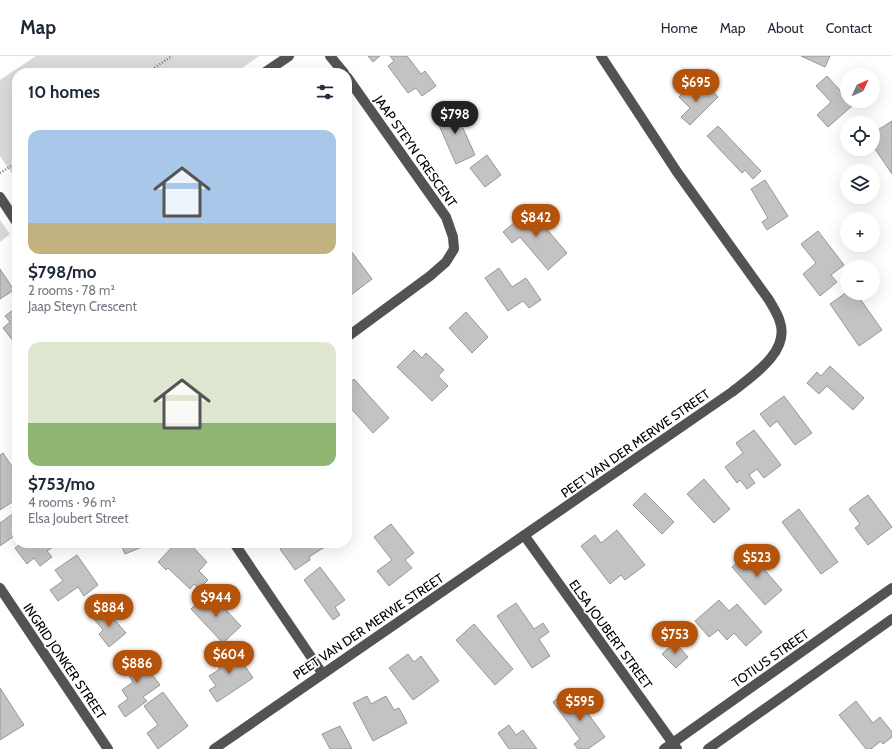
<!DOCTYPE html>
<meta charset="utf-8">
<style>
:root{--surface:#fff;--page:#f2f2f3;--text:#1f2937;--muted:#747a83;--line:#e0e1e3;--accent:#b45309}
body{margin:0;font-family:Cabin,sans-serif;background:var(--page);color:var(--text);height:100vh;display:flex;flex-direction:column;font-size:15px;white-space:nowrap}
*{box-sizing:border-box;margin:0}
p{font-size:13px;color:var(--muted)}
.icon{flex:none;width:22px;height:22px;fill:none;stroke:currentColor;stroke-width:2;stroke-linecap:round;stroke-linejoin:round}
.map{position:relative;flex:1;overflow:hidden}
.sheet{position:absolute;left:12px;top:12px;width:340px;height:480px;display:flex;flex-direction:column;background:var(--surface);border-radius:16px;box-shadow:0 4px 16px #0002}
.sheet>*{flex:none}
.needle{width:26px;rotate:46deg}
.fabs{position:absolute;left:840px;top:12px;display:grid;gap:8px}
.fabs a{display:grid;place-items:center;width:40px;height:40px;border-radius:50%;background:var(--surface);box-shadow:0 4px 16px #0002;font-size:20px}
.price{position:absolute;translate:-50% -34px;padding:0 9px;border-radius:14px;background:var(--accent);color:#fff;font-size:13px;line-height:26px;filter:drop-shadow(0 1px 2px #0008)}
.price::after{content:'';position:absolute;left:50%;top:24px;width:12px;height:9px;margin-left:-6px;background:inherit;clip-path:polygon(0 0,100% 0,50% 100%)}
.price.current{background:#222;color:#fff}
ul{padding:0;list-style:none}
li{display:grid;align-content:center;gap:8px;height:212px;padding:0 16px}
li span{display:grid;place-items:center;height:124px;border-radius:12px;color:#555}
li>.icon{margin-inline-start:auto}
span .icon{width:72px;height:72px;fill:#fffc;stroke-width:1}
li b{font-size:17px}
h2{display:flex;justify-content:space-between;align-items:center;height:48px;padding:0 16px;font-size:17px}
header{display:flex;align-items:center;gap:24px;box-sizing:border-box;height:56px;padding:0 20px;background:var(--surface);border-bottom:1px solid var(--line)}
header strong{font-size:19px}
nav{display:flex;gap:22px;margin-inline-start:auto;font-size:14px}
.map>svg:first-child{display:block}
.green{fill:#dadada}
.building{fill:#c3c3c3;stroke:#979797}
.lines{fill:none;stroke-linecap:round;stroke-linejoin:round}
.path{stroke:#757575;stroke-width:2.5;stroke-dasharray:1 2;stroke-linecap:butt}
.minor{stroke:#535353;stroke-width:10}
.labels{text-anchor:middle;dominant-baseline:central;stroke-width:3.5;stroke-linejoin:round;paint-order:stroke}
.street-label{font-size:13px;fill:#000;stroke:#fff}
</style>
<header>
<strong>Map</strong>
<nav><a>Home</a><a>Map</a><a>About</a><a>Contact</a></nav>
</header>
<div class="map">
<svg width="892" height="693" viewBox="0 0 892 693">
<rect width="100%" height="100%" fill="#fff"/>
<path class="green" d="M 36,0 L 259,0 L 235,17 L 17,17 L 17,125 L 0,100 L 0,24 Z
M 0,164 L 10,178 L 0,186 Z"/>
<path class="building" d="M 368,0 L 380,0 L 373,6 Z
M 390,0 L 407,0 L 421,18 L 425,15 L 436,30 L 422,40 L 416,32 L 408,37 L 388,10 L 394,5 Z
M 801,0 L 830,0 L 825,11 Z
M 827,20 L 847,42 L 847,45 L 850,45 L 853,49 L 828,71 L 817,59 L 831,46 L 816,30 Z
M 691,28 L 702,39 L 710,32 L 718,41 L 690,69 L 681,61 L 690,52 L 679,41 Z
M 453,50 L 475,99 L 456,108 L 434,58 Z
M 892,65 L 892,118 L 873,90 L 873,77 Z
M 718,70 L 761,115 L 753,123 L 745,114 L 742,117 L 707,80 Z
M 487,99 L 501,119 L 485,131 L 470,112 Z
M 765,124 L 788,160 L 767,174 L 762,166 L 768,162 L 751,133 Z
M 527,150 L 567,197 L 548,214 L 520,181 L 512,187 L 503,176 L 515,166 L 512,163 Z
M 818,175 L 844,209 L 831,219 L 837,226 L 820,240 L 803,218 L 816,207 L 801,188 Z
M 348,191 L 372,223 L 347,242 L 347,192 Z
M 499,212 L 512,231 L 526,222 L 541,244 L 529,252 L 523,245 L 508,255 L 485,222 Z
M 0,213 L 14,234 L 0,243 Z
M 847,236 L 847,237 L 856,237 L 882,274 L 859,290 L 830,248 Z
M 17,251 L 17,290 L 3,272 L 10,266 L 5,260 Z
M 466,256 L 488,281 L 472,297 L 449,272 Z
M 414,294 L 422,302 L 426,297 L 444,314 L 438,320 L 448,330 L 432,345 L 397,311 Z
M 830,310 L 864,342 L 853,354 L 827,330 L 819,338 L 807,327 L 817,316 L 821,320 Z
M 354,323 L 389,362 L 373,377 L 347,348 L 347,330 Z
M 784,340 L 812,377 L 795,389 L 777,365 L 770,371 L 760,358 Z
M 754,374 L 781,409 L 764,422 L 757,413 L 749,419 L 755,427 L 747,433 L 740,424 L 737,427 L 725,411 L 743,397 L 736,387 Z
M 3,397 L 17,418 L 17,443 L 0,454 L 0,399 Z
M 704,423 L 730,453 L 714,467 L 687,438 Z
M 645,437 L 674,466 L 662,478 L 633,449 Z
M 868,439 L 892,471 L 868,489 L 855,472 L 860,468 L 849,453 Z
M 799,453 L 838,506 L 821,518 L 782,466 Z
M 17,455 L 17,478 L 0,490 L 0,467 Z
M 391,468 L 414,497 L 405,504 L 412,512 L 389,530 L 377,515 L 392,504 L 374,481 Z
M 617,474 L 645,509 L 625,524 L 621,519 L 610,528 L 581,490 L 595,479 L 601,487 Z
M 22,487 L 55,487 L 56,489 L 47,495 L 52,501 L 40,510 L 34,502 L 27,508 L 15,492 Z
M 120,487 L 141,487 L 142,491 L 125,498 Z
M 176,487 L 191,487 L 190,488 L 207,506 L 199,515 L 208,524 L 199,533 L 194,528 L 190,533 L 168,512 L 166,514 L 158,506 Z
M 289,487 L 327,487 L 328,489 L 309,501 L 310,504 L 295,514 L 280,493 Z
M 749,496 L 782,534 L 765,549 L 732,511 Z
M 77,499 L 98,529 L 84,540 L 78,531 L 58,545 L 50,534 L 63,525 L 55,514 Z
M 320,511 L 345,544 L 335,551 L 340,559 L 333,564 L 304,524 Z
M 209,536 L 241,570 L 223,587 L 191,553 Z
M 719,544 L 729,555 L 737,548 L 762,576 L 746,590 L 734,577 L 727,584 L 718,574 L 709,581 L 695,565 Z
M 516,547 L 534,573 L 543,567 L 549,576 L 539,583 L 550,600 L 532,612 L 497,560 Z
M 106,554 L 126,577 L 109,591 L 99,578 L 103,574 L 94,563 Z
M 474,568 L 513,613 L 495,629 L 456,584 Z
M 675,586 L 688,601 L 676,612 L 662,598 Z
M 233,592 L 253,622 L 217,646 L 209,634 L 216,630 L 209,620 L 220,613 L 214,605 Z
M 135,596 L 160,629 L 143,641 L 147,645 L 125,661 L 118,650 L 128,643 L 122,634 L 133,626 L 120,607 Z
M 408,598 L 414,606 L 421,600 L 439,625 L 413,644 L 389,612 Z
M 0,632 L 24,669 L 0,684 Z
M 163,636 L 188,670 L 158,693 L 147,677 L 158,669 L 144,650 Z
M 563,638 L 569,646 L 576,641 L 605,681 L 588,693 L 578,693 L 574,688 L 580,683 L 553,646 Z
M 367,640 L 371,648 L 386,640 L 394,654 L 399,652 L 407,667 L 373,685 L 353,647 Z
M 856,645 L 873,667 L 880,661 L 892,676 L 892,681 L 883,688 L 881,685 L 871,693 L 866,693 L 839,659 Z
M 509,669 L 516,679 L 523,674 L 537,693 L 509,693 L 498,677 Z
M 340,670 L 352,693 L 330,693 L 322,678 Z"/>
<g class="lines">
<path class="path" d="M 147,17 L 172,0
M 0,117 L 17,106"/>
<path class="minor" d="M 330,0 L 344,17
M 264,17 L 289,0
M 347,21 L 446,161 L 453,181 L 454,193 L 446,206 L 430,220 L 347,281
M 0,141 L 17,167
M 524,479 L 677,693
M 234,487 L 322,617
M 0,532 L 108,693
M 214,693 L 732,336 C 752,320 790,296 780,266 C 778,258 773,251 769,244 L 677,116 L 601,0
M 664,693 L 892,532
M 708,693 L 892,563"/>
</g>
<g class="labels">
<g class="street-label">
<text transform="translate(416 95) rotate(55)">JAAP STEYN CRESCENT</text>
<text transform="translate(635 387) rotate(-35)">PEET VAN DER MERWE STREET</text>
<text transform="translate(368 570) rotate(-34)">PEET VAN DER MERWE STREET</text>
<text transform="translate(611 578) rotate(54)">ELSA JOUBERT STREET</text>
<text transform="translate(770 602) rotate(-35)">TOTIUS STREET</text>
<text transform="translate(65 605) rotate(56)">INGRID JONKER STREET</text>
</g>
</g>
</svg>
<div class="fabs">
<a><svg class="needle" viewBox="-14 -14 28 28"><path d="M0-13l5 13h-10z" fill="#e53935"/><path d="M0 13l5-13h-10z" fill="#747a83"/></svg></a>
<a><svg class="icon" aria-label="locate" viewBox="0 0 24 24"><circle cx="12" cy="12" r="6"/><path d="M12 2v4M12 18v4M2 12h4M18 12h4"/></svg></a>
<a><svg class="icon" aria-label="layers" viewBox="0 0 24 24"><path d="M12 4l9 5-9 5-9-5zM3 14l9 5 9-5"/></svg></a>
<a>+</a>
<a>−</a>
</div>
<b class="price" style="left:696px;top:47px">$695</b>
<b class="price current" style="left:455px;top:79px">$798</b>
<b class="price" style="left:536px;top:182px">$842</b>
<b class="price" style="left:757px;top:522px">$523</b>
<b class="price" style="left:216px;top:562px">$944</b>
<b class="price" style="left:109px;top:572px">$884</b>
<b class="price" style="left:675px;top:599px">$753</b>
<b class="price" style="left:229px;top:619px">$604</b>
<b class="price" style="left:137px;top:628px">$886</b>
<b class="price" style="left:580px;top:666px">$595</b>
<section class="sheet">
<h2>10 homes<svg class="icon" aria-label="filters" viewBox="0 0 24 24"><path d="M4 7h16M4 17h16"/><circle cx="9" cy="7" r="2"/><circle cx="15" cy="17" r="2"/></svg></h2>
<ul>
<li><span style="background:linear-gradient(#a9c7e8 75%,#c2b280 0)"><svg class="icon" aria-label="home" viewBox="0 0 24 24"><path d="M3 11l9-7 9 7M6 9v11h12V9"/></svg></span><div><b>$798/mo</b><p>2 rooms · 78 m²</p><p>Jaap Steyn Crescent</p></div></li>
<li><span style="background:linear-gradient(#dfe7d0 65%,#8fb573 0)"><svg class="icon" aria-label="home" viewBox="0 0 24 24"><path d="M3 11l9-7 9 7M6 9v11h12V9"/></svg></span><div><b>$753/mo</b><p>4 rooms · 96 m²</p><p>Elsa Joubert Street</p></div></li>
</ul>
</section>
</div>
